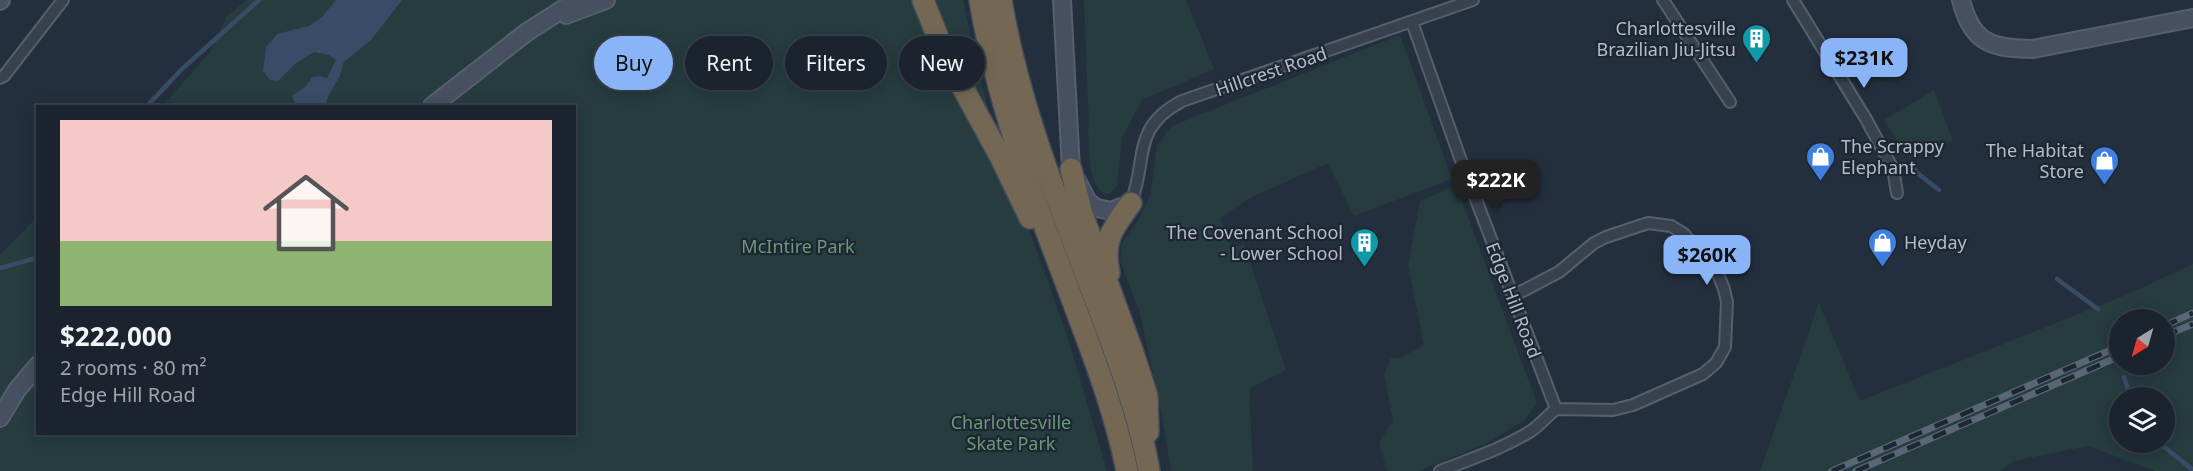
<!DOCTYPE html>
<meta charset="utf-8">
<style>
:root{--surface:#1b232e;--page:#242b36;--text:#f1f3f6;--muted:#a0a4aa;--line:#39404a;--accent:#8ab4f8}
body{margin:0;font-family:"Noto Sans",sans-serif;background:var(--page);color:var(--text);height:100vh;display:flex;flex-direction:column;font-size:22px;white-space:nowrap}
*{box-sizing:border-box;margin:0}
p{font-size:20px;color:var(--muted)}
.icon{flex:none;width:33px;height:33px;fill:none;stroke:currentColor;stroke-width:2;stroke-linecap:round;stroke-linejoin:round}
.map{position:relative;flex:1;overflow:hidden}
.sheet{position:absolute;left:36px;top:105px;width:540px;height:330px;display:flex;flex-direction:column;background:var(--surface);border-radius:0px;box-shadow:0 3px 15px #0003,0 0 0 2px var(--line)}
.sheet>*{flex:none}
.top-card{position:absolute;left:594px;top:36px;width:570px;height:54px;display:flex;gap:12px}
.needle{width:39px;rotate:217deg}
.tools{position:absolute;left:2109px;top:309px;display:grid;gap:12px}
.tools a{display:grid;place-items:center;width:66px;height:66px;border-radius:50%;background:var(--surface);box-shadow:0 3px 15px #0003,0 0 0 2px var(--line);font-size:30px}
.price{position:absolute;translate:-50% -51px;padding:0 14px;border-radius:12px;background:var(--accent);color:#111;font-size:20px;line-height:39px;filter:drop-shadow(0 2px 3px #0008)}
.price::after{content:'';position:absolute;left:50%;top:36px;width:18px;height:14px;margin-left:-9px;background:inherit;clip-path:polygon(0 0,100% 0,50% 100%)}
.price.active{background:#222;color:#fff}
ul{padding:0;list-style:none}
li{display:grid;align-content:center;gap:12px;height:318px;padding:0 24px}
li+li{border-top:2px solid var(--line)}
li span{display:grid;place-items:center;height:186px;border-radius:0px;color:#555}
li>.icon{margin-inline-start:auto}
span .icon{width:108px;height:108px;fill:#fffc;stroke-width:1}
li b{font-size:26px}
.pill{padding:0 21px;border-radius:27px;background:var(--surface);box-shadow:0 3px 15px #0003,0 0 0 2px var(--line);font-size:21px;line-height:54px}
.pill.active{background:var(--accent);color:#111}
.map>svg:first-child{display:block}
.green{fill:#263c3f;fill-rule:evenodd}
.water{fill:#394c67}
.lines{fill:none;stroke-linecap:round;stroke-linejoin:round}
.stream{stroke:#394c67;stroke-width:4.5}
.street-casing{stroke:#565f6c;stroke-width:14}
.secondary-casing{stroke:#565f6c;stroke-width:20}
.highway-casing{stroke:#434c59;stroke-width:24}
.street{stroke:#38414e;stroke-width:10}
.secondary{stroke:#465061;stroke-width:16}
.highway{stroke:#746855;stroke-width:21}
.rail-casing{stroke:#5a6575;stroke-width:7}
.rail{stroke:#1d2633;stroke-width:4.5;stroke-dasharray:14;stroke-linecap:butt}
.labels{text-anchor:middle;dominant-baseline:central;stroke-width:4.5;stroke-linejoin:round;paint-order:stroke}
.poi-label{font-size:18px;fill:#b4bcc9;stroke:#1d2633;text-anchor:end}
.street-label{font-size:18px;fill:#b4bcc9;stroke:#1d2633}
.park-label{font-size:18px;fill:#6b9a76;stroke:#1d2633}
</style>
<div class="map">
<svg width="2193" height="471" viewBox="0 0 2193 471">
<rect width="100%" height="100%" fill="#242f3e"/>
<path class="green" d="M 247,0 L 963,0 L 991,122 L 1066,332 L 1107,471 L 0,471 L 0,255 L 37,217 L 38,434 L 574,434 L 574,106 L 163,106 L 210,52 L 227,16 Z
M 1084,0 L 1186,0 L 1214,69 L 1142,100 L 1122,137 L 1117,186 L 1109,194 C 1087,193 1089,144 1088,127 L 1089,126 Z
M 1400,35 L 1452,179 L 1354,216 L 1328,163 L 1252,197 L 1220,218 L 1231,248 L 1244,244 L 1286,370 L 1249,389 L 1253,471 L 1171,471 L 1164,427 L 1140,313 L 1120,261 L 1122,243 L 1139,219 L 1150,196 L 1157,145 L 1172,126 Z
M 1934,90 L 1953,141 L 1905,152 L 1884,120 Z
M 1456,185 L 1537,403 L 1524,421 L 1487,443 L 1419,471 L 1387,471 L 1379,442 L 1393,421 L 1384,374 L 1391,358 L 1400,358 L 1424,345 L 1408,265 L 1420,201 Z
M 2193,264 L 2193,471 L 2155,471 L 2088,446 L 2014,461 L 2000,471 L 1760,471 L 1819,303 L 1860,401 L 2126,295 ZM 2120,320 L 2164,320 L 2164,364 L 2120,364 ZM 2120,398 L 2164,398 L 2164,442 L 2120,442 Z"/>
<path class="water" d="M 336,0 L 402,0 L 371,40 L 343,63 C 343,79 327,90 326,106 L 296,106 L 292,96 L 306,86 L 312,77 L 319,76 L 327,78 L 336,60 L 329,55 L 314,52 L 296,63 L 278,81 L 270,80 L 263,71 L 266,47 L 277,34 L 309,26 L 322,17 Z"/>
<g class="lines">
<path class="stream" d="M 147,106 L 182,69 L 259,0
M 1914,168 L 1916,172 L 1939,190
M 0,268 L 33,259 L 38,256
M 2057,279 L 2098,309
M 2124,377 L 2131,398
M 2158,442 L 2193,470"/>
<defs>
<path id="street" d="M 1663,0 L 1730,102
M 1793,0 L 1866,119 L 1893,169 L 1897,193
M 1412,22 L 1459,155 L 1556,409
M 0,78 L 4,76 L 63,0
M 1131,203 C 1148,158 1131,128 1182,101 L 1473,0
M 1513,296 L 1559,272 L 1594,243 L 1606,237 L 1648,223 L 1671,226 L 1684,234 L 1718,274 L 1724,289 L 1727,302 L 1725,347 L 1716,363 L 1703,374 L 1633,405 L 1613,410 L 1556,409
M 1440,471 C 1471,459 1502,449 1531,431 C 1540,425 1547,416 1556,409"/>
<path id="secondary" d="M 1062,0 L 1071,169 L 1088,202 L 1097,208 L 1111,211 L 1131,203
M 1961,0 C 1972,44 1992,48 2033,49 L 2193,18
M 0,1 L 1,0
M 566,15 L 606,0
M 432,106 L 527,32 L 577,0
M 0,418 L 17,390 L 38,365"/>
<path id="highway" d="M 923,0 L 945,55 L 1000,156 L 1030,218
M 980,0 C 996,96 1030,189 1065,280 C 1088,342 1114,405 1127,471
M 1001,0 C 1018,103 1057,199 1094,296 C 1115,351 1139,413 1149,471
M 1071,169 L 1081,211 L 1133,353 L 1147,396 L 1148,432
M 1109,273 C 1102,240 1113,228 1131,203"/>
</defs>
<use href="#street" class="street-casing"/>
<use href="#secondary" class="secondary-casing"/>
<use href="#highway" class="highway-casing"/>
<use href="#street" class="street"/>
<use href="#secondary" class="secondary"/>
<use href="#highway" class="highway"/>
<defs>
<path id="rail" d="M 2164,326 L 2193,313
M 2164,336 L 2193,324
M 1832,471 L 2120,346
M 1856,471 L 2120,356"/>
</defs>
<use href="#rail" class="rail-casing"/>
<use href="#rail" class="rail"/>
</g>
<defs>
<symbol id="building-pin" viewBox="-11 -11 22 30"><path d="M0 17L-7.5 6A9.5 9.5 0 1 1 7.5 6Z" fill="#0f9aa8" stroke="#1d2633"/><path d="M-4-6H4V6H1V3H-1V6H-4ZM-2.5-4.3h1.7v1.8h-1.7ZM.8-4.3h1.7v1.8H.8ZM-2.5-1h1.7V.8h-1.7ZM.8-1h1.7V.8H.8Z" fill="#fff"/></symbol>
<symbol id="shop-pin" viewBox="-11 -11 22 30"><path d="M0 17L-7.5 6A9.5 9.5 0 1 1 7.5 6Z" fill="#3f7fe0" stroke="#1d2633"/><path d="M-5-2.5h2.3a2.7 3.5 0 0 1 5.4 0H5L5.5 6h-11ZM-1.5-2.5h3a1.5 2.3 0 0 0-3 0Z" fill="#fff"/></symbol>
</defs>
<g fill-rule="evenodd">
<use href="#building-pin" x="1740" y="22" width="33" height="45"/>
<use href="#shop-pin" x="1804" y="140" width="33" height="45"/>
<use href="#shop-pin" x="2088" y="144" width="33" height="45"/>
<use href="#building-pin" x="1348" y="226" width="33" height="45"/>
<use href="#shop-pin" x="1866" y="226" width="33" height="45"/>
</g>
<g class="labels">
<g class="poi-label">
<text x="1736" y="28">Charlottesville<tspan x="1736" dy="21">Brazilian Jiu-Jitsu</tspan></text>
<text x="1841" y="146" text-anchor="start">The Scrappy<tspan x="1841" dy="21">Elephant</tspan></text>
<text x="2084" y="150">The Habitat<tspan x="2084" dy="21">Store</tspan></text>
<text x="1343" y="232">The Covenant School<tspan x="1343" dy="21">- Lower School</tspan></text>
<text x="1904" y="242" text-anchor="start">Heyday</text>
</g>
<g class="street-label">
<text transform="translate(1271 71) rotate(-19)">Hillcrest Road</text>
<text transform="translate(1514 300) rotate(69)">Edge Hill Road</text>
</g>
<g class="park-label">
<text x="798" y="246">McIntire Park</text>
<text x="1011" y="422">Charlottesville<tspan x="1011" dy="21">Skate Park</tspan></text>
</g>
</g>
</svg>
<div class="tools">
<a><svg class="needle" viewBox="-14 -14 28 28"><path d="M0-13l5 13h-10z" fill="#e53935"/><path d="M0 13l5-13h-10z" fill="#a0a4aa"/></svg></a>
<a><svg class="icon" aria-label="layers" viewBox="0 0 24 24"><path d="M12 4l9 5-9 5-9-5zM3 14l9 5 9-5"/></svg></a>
</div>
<b class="price" style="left:1864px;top:89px">$231K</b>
<b class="price active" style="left:1496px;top:211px">$222K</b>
<b class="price" style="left:1707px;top:286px">$260K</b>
<div class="top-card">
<a class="pill active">Buy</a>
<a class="pill">Rent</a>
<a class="pill">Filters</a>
<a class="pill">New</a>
</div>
<section class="sheet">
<ul>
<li><span style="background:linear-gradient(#f6c9c9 65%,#8fb573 0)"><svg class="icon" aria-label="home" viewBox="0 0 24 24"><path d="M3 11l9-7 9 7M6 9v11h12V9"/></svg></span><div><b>$222,000</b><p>2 rooms · 80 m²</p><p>Edge Hill Road</p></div></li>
</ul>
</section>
</div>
